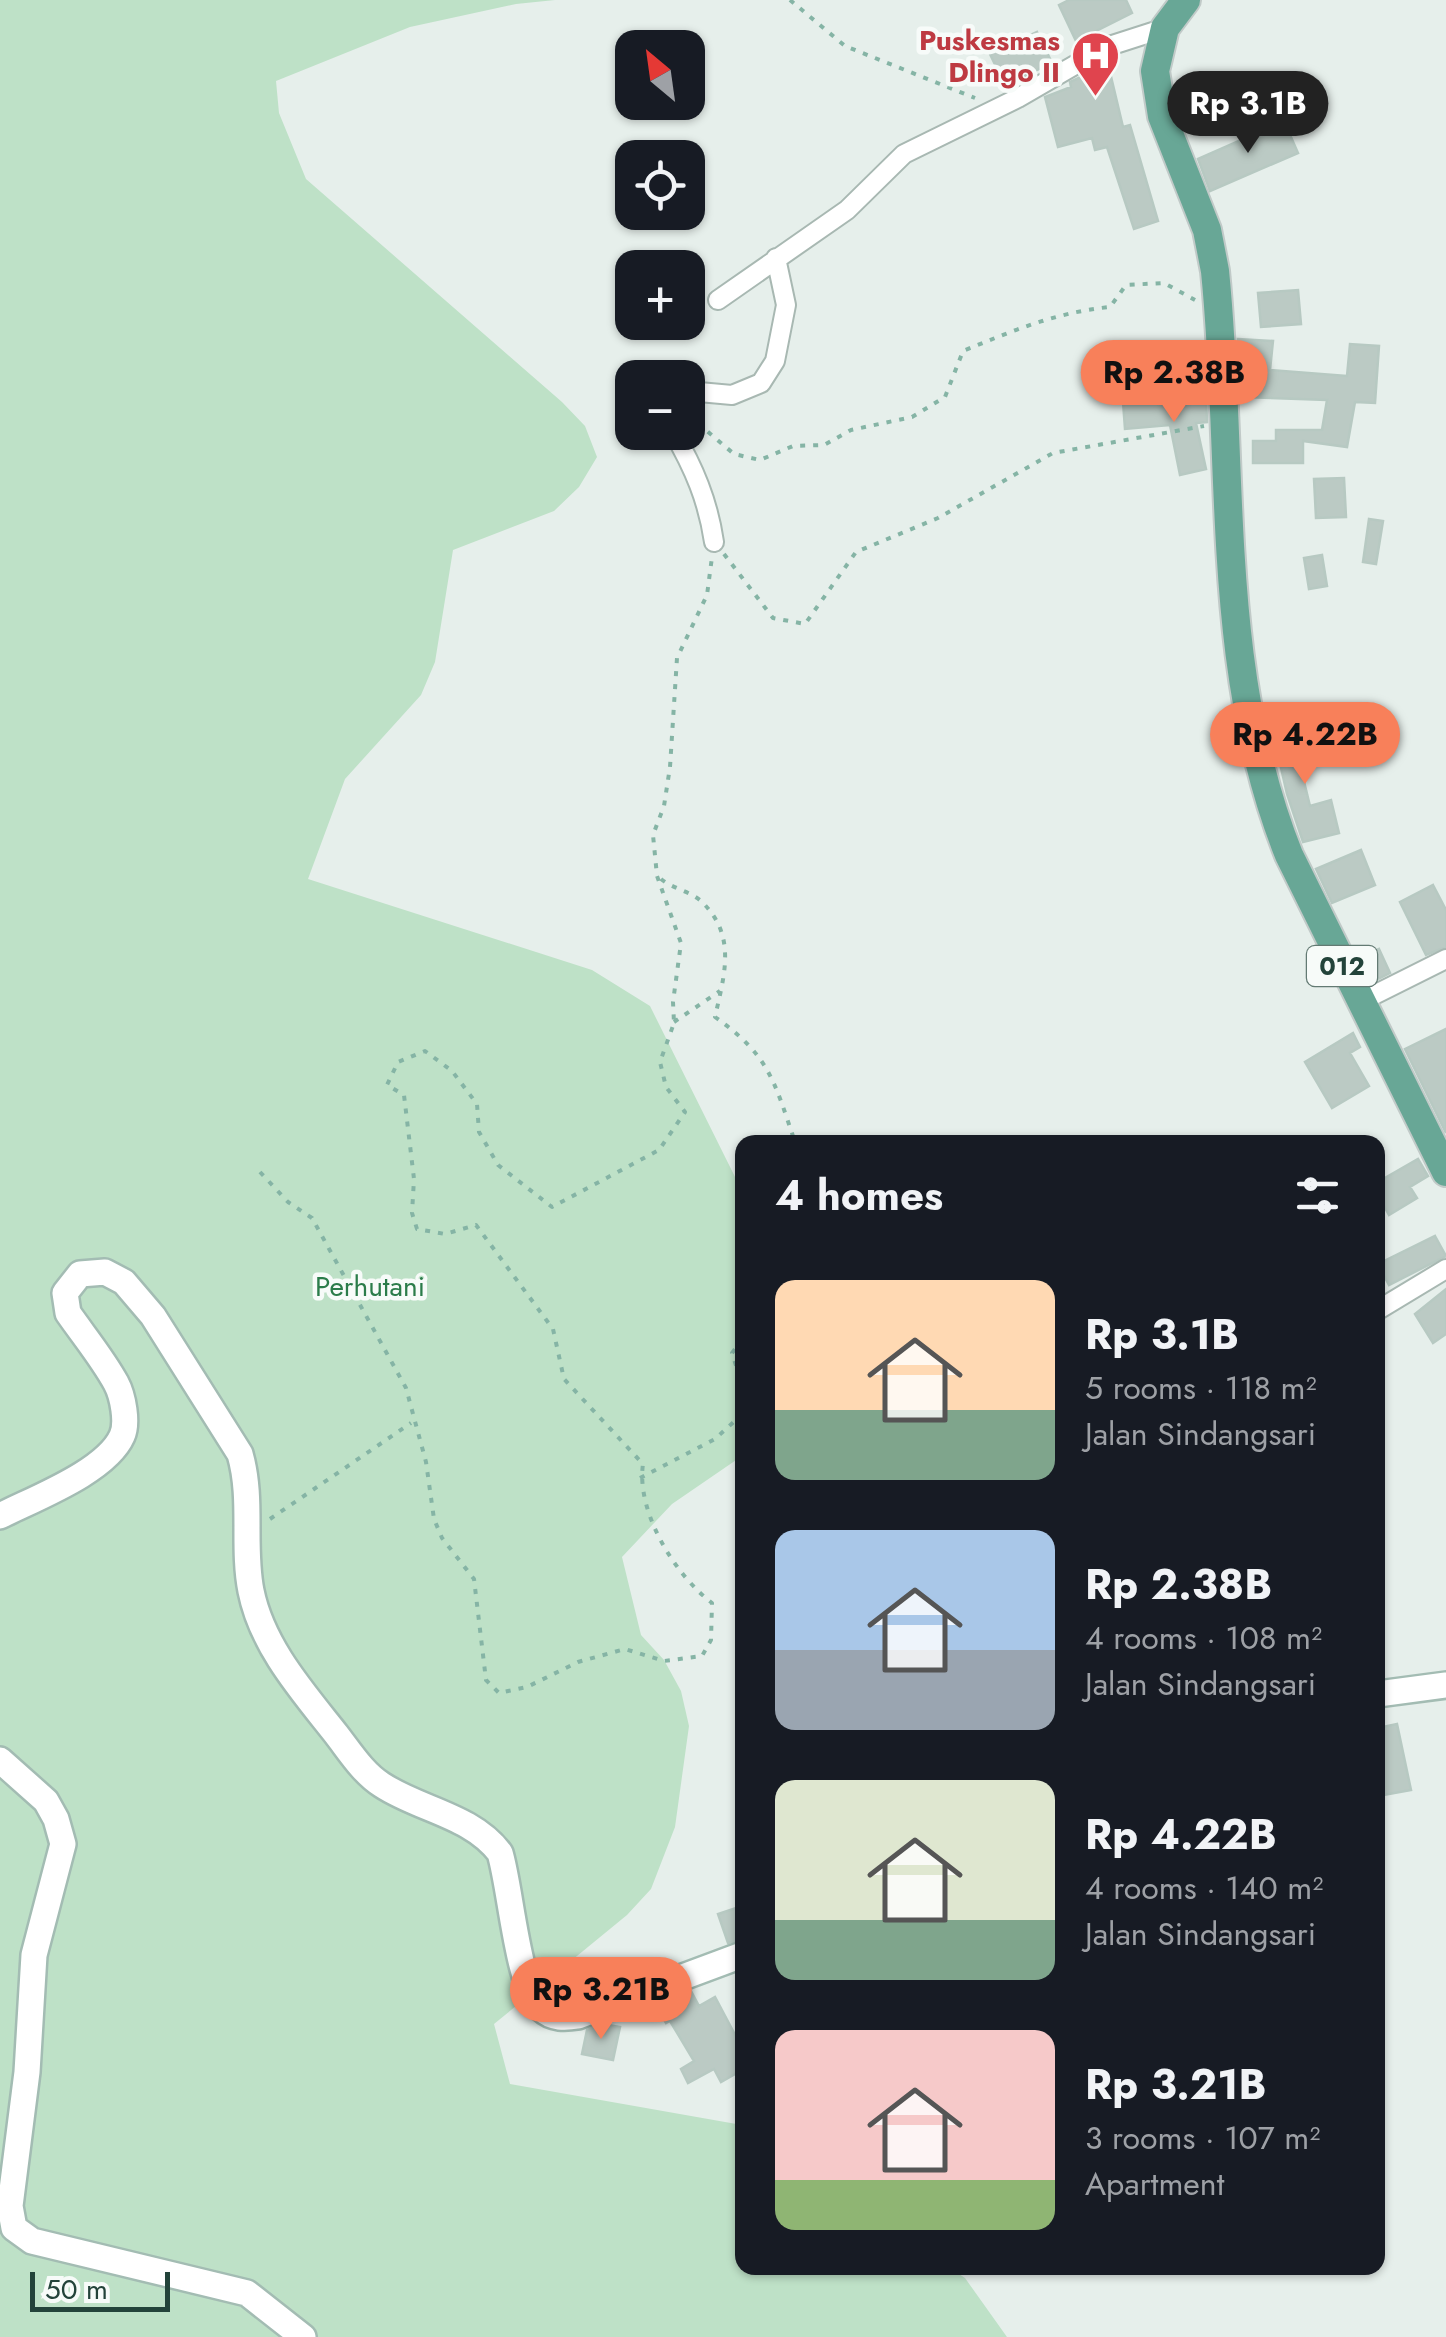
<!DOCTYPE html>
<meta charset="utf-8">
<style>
:root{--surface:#171b24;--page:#20242c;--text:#f1f3f6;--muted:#9ea1a6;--accent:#f8805a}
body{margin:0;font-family:Jost,sans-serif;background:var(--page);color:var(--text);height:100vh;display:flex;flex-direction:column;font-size:38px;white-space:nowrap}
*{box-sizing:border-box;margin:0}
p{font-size:32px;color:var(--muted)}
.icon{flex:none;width:55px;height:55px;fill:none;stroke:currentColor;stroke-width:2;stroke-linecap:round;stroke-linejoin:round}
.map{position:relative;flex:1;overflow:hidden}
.side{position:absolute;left:735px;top:1135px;width:650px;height:1140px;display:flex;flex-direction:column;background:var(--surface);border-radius:20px;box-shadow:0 2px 8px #0004}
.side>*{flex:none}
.needle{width:65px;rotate:331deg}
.buttons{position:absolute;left:615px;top:30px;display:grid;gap:20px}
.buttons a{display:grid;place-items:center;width:90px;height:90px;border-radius:20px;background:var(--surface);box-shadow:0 2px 8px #0004;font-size:50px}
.scale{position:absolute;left:30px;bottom:25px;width:140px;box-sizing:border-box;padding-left:10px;border:5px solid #23433a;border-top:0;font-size:28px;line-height:35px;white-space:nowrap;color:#23433a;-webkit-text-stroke:8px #f7fbf9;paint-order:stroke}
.price{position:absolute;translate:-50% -85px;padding:0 22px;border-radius:35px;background:var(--accent);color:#111;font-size:32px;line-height:65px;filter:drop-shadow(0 2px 5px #0008)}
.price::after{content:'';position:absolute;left:50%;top:60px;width:30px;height:22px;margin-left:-15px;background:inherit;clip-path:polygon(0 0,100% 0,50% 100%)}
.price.on{background:#222;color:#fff}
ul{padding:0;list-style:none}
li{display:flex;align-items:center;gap:30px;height:250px;padding:0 40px}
li span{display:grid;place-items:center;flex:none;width:280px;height:200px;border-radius:20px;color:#555}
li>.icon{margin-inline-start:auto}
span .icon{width:120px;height:120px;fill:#fffc;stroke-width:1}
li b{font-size:42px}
h2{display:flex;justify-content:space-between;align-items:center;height:120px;padding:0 40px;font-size:42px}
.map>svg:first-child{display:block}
.green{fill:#bee1c7}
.building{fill:#bbcac4;stroke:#b7c9c2;stroke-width:2.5}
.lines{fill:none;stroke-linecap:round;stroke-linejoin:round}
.minor-casing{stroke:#a8b8b2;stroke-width:22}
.secondary-casing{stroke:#a3bcb3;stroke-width:30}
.primary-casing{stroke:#c1cac8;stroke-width:32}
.path{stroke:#85b4a5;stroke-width:4;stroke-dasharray:5 8;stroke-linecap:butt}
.minor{stroke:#fff;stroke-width:18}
.secondary{stroke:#fff;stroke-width:25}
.primary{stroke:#68a796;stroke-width:28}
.labels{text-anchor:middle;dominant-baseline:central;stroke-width:9;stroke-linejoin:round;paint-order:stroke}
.shield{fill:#f7fbf9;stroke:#637a73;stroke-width:2.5}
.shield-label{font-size:25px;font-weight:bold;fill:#23433a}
.health-label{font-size:28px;font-weight:bold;fill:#be3a42;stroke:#f7fbf9;text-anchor:end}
.park-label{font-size:28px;fill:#2b7c4a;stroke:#f7fbf9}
</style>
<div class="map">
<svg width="1446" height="2337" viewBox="0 0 1446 2337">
<rect width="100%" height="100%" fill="#e6efeb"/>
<path class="green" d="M 0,0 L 555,0 L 516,4 L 410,27 L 276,81 L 279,113 L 306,179 L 562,402 L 585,426 L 597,457 L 579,487 L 554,511 L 453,550 L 435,662 L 421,695 L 345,779 L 308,879 L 592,970 L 650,1006 L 742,1191 L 742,1456 L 672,1504 L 622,1557 L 641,1635 L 664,1660 L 681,1691 L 689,1726 L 675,1827 L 651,1889 L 627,1915 L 494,2024 L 510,2084 L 742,2125 L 742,2268 L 950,2268 L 965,2278 L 1007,2337 L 0,2337 Z"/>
<path class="building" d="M 1069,0 L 1126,0 L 1132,13 L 1076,41 L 1059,5 Z
M 1037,32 L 1052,63 L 1005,85 L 990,54 Z
M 1108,64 L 1123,127 L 1130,125 L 1158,221 L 1134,229 L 1107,147 L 1095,150 L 1092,138 L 1058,147 L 1045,97 L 1071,87 L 1070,82 Z
M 1284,121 L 1298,153 L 1210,191 L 1198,159 Z
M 1298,290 L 1301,324 L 1261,327 L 1258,293 Z
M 1238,339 L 1273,341 L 1270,370 L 1347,376 L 1350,344 L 1379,346 L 1375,403 L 1355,402 L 1347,447 L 1303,441 L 1303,463 L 1253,463 L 1253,441 L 1276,441 L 1276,430 L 1322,430 L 1327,400 L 1241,397 Z
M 1206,394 L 1207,422 L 1196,423 L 1206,469 L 1180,475 L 1170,425 L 1125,429 L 1123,402 Z
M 1344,478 L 1346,517 L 1316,518 L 1314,479 Z
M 1369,519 L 1383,521 L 1376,564 L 1363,562 Z
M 1322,555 L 1327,586 L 1309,589 L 1304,558 Z
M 1312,721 L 1318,748 L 1297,753 L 1310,806 L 1331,800 L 1339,833 L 1303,842 L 1287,794 L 1276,746 L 1293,742 L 1290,726 Z
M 1361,850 L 1375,885 L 1332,903 L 1316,869 Z
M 1433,885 L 1446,910 L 1446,947 L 1426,955 L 1400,902 Z
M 1379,949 L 1390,973 L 1372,982 L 1359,958 Z
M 1446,1029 L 1446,1133 L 1405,1049 Z
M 1353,1033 L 1360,1047 L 1350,1053 L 1369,1086 L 1332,1108 L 1305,1062 Z
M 1418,1159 L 1428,1176 L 1410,1187 L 1417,1198 L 1389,1215 L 1378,1195 L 1378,1182 Z
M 1435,1236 L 1446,1256 L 1389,1285 L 1378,1264 Z
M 1446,1289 L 1446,1334 L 1433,1343 L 1415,1314 Z
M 1397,1724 L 1411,1790 L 1378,1796 L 1378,1728 Z
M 742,1906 L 742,1939 L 728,1943 L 718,1914 Z
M 691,1991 L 699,2006 L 715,1997 L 742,2048 L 742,2070 L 721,2082 L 714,2069 L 688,2083 L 681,2069 L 694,2061 L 670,2021 L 666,2023 L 658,2009 Z
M 602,2024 L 620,2027 L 613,2060 L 582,2054 L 587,2030 Z"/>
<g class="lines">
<defs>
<path id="minor" d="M 718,300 L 847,210 L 904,154 L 1018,98 L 1106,47 L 1165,28
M 688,391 L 732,395 L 761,383 L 775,361 L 786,305 L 776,258
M 673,432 C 694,468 708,501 714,542
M 1360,1002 L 1446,959
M 1378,1310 L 1446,1269"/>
<path id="secondary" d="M 0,1516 C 33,1499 106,1472 122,1436 C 128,1423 123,1396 116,1383 C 103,1359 84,1336 68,1313 L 65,1293 L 80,1274 L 105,1272 L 124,1282 L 153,1316 L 240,1454 C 253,1499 242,1546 251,1591 C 262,1646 302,1691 336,1734 C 350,1752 363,1773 382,1785 C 420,1810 471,1815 500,1853 C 511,1889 517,1987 542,2009 C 552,2019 566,2018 578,2016 L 742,1955
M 1378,1694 L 1446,1685
M 0,1760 L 46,1801 L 56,1819 L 63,1844 L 34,1955 L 27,2072 L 10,2206 L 14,2228 L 32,2241 L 247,2293 L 303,2337"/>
<path id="primary" d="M 1186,0 L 1165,28 L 1155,71 L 1162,116 L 1207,230 L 1215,271 C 1235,468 1214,668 1289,855 L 1446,1172"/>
</defs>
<use href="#minor" class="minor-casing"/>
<use href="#secondary" class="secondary-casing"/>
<use href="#primary" class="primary-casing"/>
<path class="path" d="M 790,0 L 845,46 L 975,98
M 688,415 L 734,454 L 760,460 L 793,446 L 824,445 L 851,430 L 912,417 L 945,397 L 963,351 C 1012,331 1057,312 1110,307 L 1126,285 L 1164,283 L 1195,300
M 724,554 L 773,618 L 805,624 L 856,552 L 938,518 L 1053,453 L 1204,426
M 661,879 C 673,889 693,892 703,903 C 737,937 724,976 715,1017 C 770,1056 774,1081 795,1142
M 674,1022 L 720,991
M 260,1172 L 288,1202 L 312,1218 L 406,1388 L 426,1462 L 434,1519 L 442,1538 L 474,1579 L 486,1680 L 499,1693 L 527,1687 L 578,1662 L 625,1649 L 664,1661 L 702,1656 L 711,1640 L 712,1603 C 675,1575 636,1512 643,1464 L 564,1379 L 553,1329 L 476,1225 L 445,1234 L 417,1229 L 412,1213 L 414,1179 L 404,1095 L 387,1085 L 398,1062 L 425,1051 L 452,1071 L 477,1104 L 479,1132 L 498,1165 L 552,1207 L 659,1150 L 685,1112 L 666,1087 L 660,1062 L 674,1023 L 673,1002 L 681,943 L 657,876 L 653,835 L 664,806 L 670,767 L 677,658 L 707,595 L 712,557
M 640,1478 L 715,1439 L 738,1418 L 741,1381 L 732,1353 L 742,1340
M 270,1519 L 411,1423"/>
<use href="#minor" class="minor"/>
<use href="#secondary" class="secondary"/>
<use href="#primary" class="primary"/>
</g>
<defs>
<symbol id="hospital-pin" viewBox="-11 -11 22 30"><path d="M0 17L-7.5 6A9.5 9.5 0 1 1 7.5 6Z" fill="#e0444e" stroke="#f7fbf9"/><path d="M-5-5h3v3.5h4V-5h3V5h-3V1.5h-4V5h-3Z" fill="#fff"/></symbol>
</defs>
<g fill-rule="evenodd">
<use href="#hospital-pin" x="1068" y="28" width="55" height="75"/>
</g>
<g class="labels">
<rect class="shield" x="1307" y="946" width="70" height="40" rx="8"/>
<g class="shield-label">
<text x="1342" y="966">012</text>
</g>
<g class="health-label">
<text x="1060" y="40">Puskesmas<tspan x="1060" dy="32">Dlingo II</tspan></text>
</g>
<g class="park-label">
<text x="370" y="1286">Perhutani</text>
</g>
</g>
</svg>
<div class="buttons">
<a><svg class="needle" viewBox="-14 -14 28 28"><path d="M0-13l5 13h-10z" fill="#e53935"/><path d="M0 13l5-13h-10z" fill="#9ea1a6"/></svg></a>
<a><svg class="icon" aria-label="locate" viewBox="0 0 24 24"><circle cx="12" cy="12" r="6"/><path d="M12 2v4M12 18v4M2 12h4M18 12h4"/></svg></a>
<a>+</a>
<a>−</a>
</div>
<div class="scale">50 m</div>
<b class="price on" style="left:1248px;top:156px">Rp 3.1B</b>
<b class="price" style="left:1174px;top:425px">Rp 2.38B</b>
<b class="price" style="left:1305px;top:787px">Rp 4.22B</b>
<b class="price" style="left:601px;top:2042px">Rp 3.21B</b>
<section class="side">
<h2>4 homes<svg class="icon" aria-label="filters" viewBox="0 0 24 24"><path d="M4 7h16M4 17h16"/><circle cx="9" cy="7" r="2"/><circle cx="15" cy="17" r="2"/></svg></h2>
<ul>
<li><span style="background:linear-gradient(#ffd9b3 65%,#7fa58c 0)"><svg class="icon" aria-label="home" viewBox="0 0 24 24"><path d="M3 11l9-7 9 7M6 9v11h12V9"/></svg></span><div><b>Rp 3.1B</b><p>5 rooms · 118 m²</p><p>Jalan Sindangsari</p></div></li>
<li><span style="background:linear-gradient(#a9c7e8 60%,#9aa5b1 0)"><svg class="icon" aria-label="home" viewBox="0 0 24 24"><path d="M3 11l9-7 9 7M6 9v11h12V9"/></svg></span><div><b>Rp 2.38B</b><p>4 rooms · 108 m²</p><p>Jalan Sindangsari</p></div></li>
<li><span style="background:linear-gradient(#dfe7d0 70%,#7fa58c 0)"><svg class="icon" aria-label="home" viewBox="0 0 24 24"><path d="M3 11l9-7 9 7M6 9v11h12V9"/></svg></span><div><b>Rp 4.22B</b><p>4 rooms · 140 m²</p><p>Jalan Sindangsari</p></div></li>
<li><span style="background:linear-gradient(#f6c9c9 75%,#8fb573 0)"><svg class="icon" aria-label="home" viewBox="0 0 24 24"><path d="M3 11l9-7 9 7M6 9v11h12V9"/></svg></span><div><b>Rp 3.21B</b><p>3 rooms · 107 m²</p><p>Apartment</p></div></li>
</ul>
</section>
</div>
